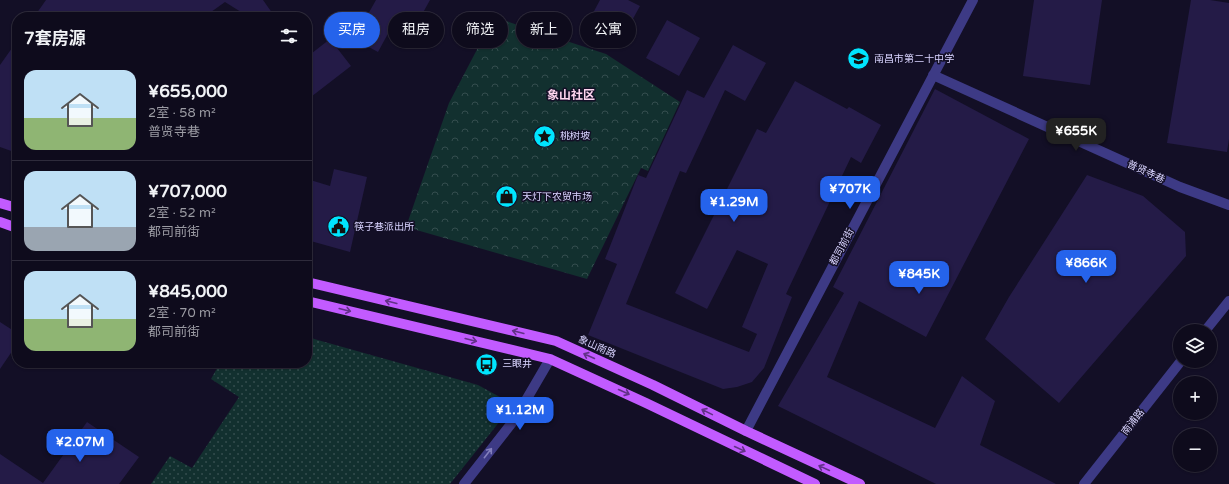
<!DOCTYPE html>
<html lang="zh">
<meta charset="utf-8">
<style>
:root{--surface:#0e0b1c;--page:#171425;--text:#f1f3f6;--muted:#9b9ba3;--line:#2e2b3b;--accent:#2563eb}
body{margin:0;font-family:"Varela Round","Noto Sans SC",sans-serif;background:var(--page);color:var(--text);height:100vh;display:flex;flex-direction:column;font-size:15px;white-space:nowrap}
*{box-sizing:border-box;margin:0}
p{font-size:13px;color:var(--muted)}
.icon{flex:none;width:22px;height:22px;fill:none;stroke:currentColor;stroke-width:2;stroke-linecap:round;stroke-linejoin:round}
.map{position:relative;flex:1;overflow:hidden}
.side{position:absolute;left:12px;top:12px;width:300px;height:356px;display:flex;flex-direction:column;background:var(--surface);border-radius:16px;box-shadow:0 1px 3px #0004,0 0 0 1px var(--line)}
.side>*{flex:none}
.banner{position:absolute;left:324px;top:12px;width:380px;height:36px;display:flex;gap:8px}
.tools{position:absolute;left:1173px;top:324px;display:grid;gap:8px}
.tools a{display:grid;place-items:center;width:44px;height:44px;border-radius:50%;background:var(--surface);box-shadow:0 1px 3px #0004,0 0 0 1px var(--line);font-size:20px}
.price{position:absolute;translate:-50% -34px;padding:0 9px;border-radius:8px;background:var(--accent);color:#fff;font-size:13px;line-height:26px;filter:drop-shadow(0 1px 2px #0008)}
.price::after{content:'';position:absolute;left:50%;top:24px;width:12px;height:9px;margin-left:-6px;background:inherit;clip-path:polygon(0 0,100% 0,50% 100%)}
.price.on{background:#222;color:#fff}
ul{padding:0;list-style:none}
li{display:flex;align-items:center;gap:12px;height:100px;padding:0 12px}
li+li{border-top:1px solid var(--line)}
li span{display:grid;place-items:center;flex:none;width:112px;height:80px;border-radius:12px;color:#555}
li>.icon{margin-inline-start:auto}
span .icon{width:48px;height:48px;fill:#fffc;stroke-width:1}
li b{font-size:17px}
h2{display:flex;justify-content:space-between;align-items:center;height:48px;padding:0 12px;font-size:17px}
.pill{padding:0 14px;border-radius:18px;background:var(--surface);box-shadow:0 1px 3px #0004,0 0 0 1px var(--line);font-size:14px;line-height:36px}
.pill.on{background:var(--accent);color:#fff}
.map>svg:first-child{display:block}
.park{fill:url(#park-crowns)}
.garden{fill:url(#garden-dots)}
.building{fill:#241b47}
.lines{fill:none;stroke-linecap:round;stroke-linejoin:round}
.minor{stroke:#3d3a85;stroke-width:10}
.major{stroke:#c25bff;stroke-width:10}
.oneway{stroke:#623188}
.oneway2{stroke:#837fbc}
.labels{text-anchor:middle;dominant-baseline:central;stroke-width:3;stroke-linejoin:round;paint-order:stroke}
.poi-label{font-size:10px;fill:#d9d4ff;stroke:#130f26;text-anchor:start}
.street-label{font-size:10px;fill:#d9d4ff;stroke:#130f26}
.quarter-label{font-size:12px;font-weight:bold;fill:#ffd6f0;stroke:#130f26}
</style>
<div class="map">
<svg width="1229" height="484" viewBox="0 0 1229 484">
<defs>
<pattern id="park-crowns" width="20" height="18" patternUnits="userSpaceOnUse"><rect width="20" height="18" fill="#12302f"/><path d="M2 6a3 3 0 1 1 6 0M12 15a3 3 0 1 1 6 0" fill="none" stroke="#344d4e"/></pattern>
<pattern id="garden-dots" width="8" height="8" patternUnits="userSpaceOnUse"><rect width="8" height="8" fill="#12302f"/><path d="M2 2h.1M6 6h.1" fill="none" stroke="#344d4e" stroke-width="1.8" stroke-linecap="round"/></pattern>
</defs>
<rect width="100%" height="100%" fill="#130f26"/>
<path class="park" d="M 494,17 L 606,54 L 680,102 L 648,171 L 641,168 L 587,279 L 406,227 L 449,103 Z"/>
<path class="garden" d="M 307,337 L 478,385 L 509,402 L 504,416 L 450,484 L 151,484 L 170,456 L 192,468 L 239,397 L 211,379 L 220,363 L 307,363 Z"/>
<path class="building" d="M 46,0 L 263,0 L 275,17 L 249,17 L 225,2 L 204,17 L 34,17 Z
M 376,0 L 430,0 L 415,27 L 397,17 L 378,52 L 354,39 Z
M 600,0 L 628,0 L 640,6 L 619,44 L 586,26 Z
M 1034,0 L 1102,0 L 1090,85 L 1023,76 Z
M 1191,0 L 1210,0 L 1229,3 L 1229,139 L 1227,152 L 1167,143 Z
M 667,20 L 700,38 L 679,76 L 646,58 Z
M 330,39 L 351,66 L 307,100 L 307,57 Z
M 17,41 L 17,153 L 0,147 L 0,65 Z
M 733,45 L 766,63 L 745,101 L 725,90 L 686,173 L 680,171 L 626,304 L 749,352 L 757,334 L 742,327 L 768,264 L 737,250 L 707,309 L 675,293 L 757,129 L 766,133 L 795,81 L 847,109 L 849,107 L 881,125 L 861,163 L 851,157 L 786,294 L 792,297 L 764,368 L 752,382 L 737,387 L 723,389 L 588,335 L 617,264 L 605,259 L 638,175 L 646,178 L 687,90 L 704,98 Z
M 935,89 L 1029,139 L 926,337 L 859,301 L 827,377 L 935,428 L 962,376 L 995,401 L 980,445 L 1056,484 L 936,484 L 778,406 L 844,293 L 833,287 Z
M 334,169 L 367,177 L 350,252 L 307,240 L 307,179 L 330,186 Z
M 1087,175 L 1143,196 L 1185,232 L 1186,256 L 1059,403 L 985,339 L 1009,297 Z
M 0,322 L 17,333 L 17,344 L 0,369 Z
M 87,422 L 139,457 L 119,484 L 0,484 L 0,454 L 43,483 Z"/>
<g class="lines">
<path class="minor" d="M 933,75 L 1180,187 L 1229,205
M 1205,331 L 1229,301
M 746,431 L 973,0
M 464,484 L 515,419 L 550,359
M 1084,484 L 1181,361"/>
<path class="major" d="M 0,203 L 17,208
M 0,222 L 17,228
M 307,282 L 556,341 L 653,385 L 746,431 L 860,484
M 307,301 L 550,359 L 646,403 L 815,484"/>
</g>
<defs><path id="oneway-shaft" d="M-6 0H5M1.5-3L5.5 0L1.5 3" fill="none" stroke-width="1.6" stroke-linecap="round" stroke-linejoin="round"/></defs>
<g class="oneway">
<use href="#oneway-shaft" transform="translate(391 302) rotate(-166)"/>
<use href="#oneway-shaft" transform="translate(345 310) rotate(14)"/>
<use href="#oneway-shaft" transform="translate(518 332) rotate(-166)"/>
<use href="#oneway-shaft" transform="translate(471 340) rotate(14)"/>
<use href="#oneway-shaft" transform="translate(589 356) rotate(-156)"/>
<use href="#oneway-shaft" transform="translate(624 392) rotate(24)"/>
<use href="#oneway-shaft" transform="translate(707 412) rotate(-154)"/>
<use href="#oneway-shaft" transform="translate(740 449) rotate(25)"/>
<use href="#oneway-shaft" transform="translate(824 468) rotate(-155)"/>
</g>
<use class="oneway2" href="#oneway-shaft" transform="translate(488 453) rotate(-52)"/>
<defs>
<symbol id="school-disc" viewBox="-11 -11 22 22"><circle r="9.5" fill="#00e5ff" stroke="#130f26"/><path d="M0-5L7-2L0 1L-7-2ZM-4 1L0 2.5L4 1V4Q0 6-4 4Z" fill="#111"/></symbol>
<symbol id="sight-disc" viewBox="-11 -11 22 22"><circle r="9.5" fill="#00e5ff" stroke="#130f26"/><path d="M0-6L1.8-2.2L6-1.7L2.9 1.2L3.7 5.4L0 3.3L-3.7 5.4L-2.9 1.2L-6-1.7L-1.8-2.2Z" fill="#111"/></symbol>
<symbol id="shop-disc" viewBox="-11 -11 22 22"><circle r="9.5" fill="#00e5ff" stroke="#130f26"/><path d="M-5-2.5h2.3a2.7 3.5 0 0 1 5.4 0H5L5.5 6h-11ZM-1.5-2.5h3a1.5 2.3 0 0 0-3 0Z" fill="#111"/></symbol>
<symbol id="civic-disc" viewBox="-11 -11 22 22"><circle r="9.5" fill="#00e5ff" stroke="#130f26"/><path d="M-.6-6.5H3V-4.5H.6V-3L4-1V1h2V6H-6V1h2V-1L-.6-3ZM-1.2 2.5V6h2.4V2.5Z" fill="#111"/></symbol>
<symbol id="bus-disc" viewBox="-11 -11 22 22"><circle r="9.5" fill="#00e5ff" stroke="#130f26"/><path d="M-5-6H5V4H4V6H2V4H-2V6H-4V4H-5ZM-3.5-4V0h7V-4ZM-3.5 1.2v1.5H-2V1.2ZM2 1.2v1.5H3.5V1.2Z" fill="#111"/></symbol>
</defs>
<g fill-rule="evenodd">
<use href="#school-disc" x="846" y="46" width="25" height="25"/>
<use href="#sight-disc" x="532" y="124" width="25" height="25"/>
<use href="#shop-disc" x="494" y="184" width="25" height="25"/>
<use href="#civic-disc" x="326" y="214" width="25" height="25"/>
<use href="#bus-disc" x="474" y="352" width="25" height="25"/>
</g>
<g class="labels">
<g class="poi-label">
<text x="874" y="59">南昌市第二十中学</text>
<text x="560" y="136">桃树坡</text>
<text x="522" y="197">天灯下农贸市场</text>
<text x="354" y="227">筷子巷派出所</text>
<text x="502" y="364">三眼井</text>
</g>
<g class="street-label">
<text transform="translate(1146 172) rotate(25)">普贤寺巷</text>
<text transform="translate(842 247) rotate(-62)">都司前街</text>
<text transform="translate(597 347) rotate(24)">象山南路</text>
<text transform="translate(1133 422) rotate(-52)">南浦路</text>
</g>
<g class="quarter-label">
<text x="571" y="95">象山社区</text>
</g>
</g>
</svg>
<div class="tools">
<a><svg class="icon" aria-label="layers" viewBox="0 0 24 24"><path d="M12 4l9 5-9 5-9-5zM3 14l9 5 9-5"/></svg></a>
<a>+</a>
<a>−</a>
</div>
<b class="price on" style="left:1076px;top:152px">¥655K</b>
<b class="price" style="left:850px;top:210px">¥707K</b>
<b class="price" style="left:734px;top:223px">¥1.29M</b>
<b class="price" style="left:1086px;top:284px">¥866K</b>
<b class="price" style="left:919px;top:295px">¥845K</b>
<b class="price" style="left:520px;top:431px">¥1.12M</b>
<b class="price" style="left:80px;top:463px">¥2.07M</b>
<div class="banner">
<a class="pill on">买房</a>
<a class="pill">租房</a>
<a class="pill">筛选</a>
<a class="pill">新上</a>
<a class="pill">公寓</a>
</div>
<section class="side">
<h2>7套房源<svg class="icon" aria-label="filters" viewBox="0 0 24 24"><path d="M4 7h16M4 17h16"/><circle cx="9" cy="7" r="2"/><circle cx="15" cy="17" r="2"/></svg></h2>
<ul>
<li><span style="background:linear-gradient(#bfe0f5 60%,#8fb573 0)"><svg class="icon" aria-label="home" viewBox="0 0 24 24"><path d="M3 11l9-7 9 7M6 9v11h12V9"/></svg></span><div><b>¥655,000</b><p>2室 · 58 m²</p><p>普贤寺巷</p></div></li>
<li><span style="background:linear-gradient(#bfe0f5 70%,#9aa5b1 0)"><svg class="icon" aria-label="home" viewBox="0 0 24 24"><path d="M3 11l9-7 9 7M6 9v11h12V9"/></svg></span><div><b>¥707,000</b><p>2室 · 52 m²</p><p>都司前街</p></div></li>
<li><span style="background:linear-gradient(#bfe0f5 60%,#8fb573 0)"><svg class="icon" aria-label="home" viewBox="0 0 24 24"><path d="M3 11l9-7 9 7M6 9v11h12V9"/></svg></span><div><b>¥845,000</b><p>2室 · 70 m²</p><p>都司前街</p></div></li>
</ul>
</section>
</div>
